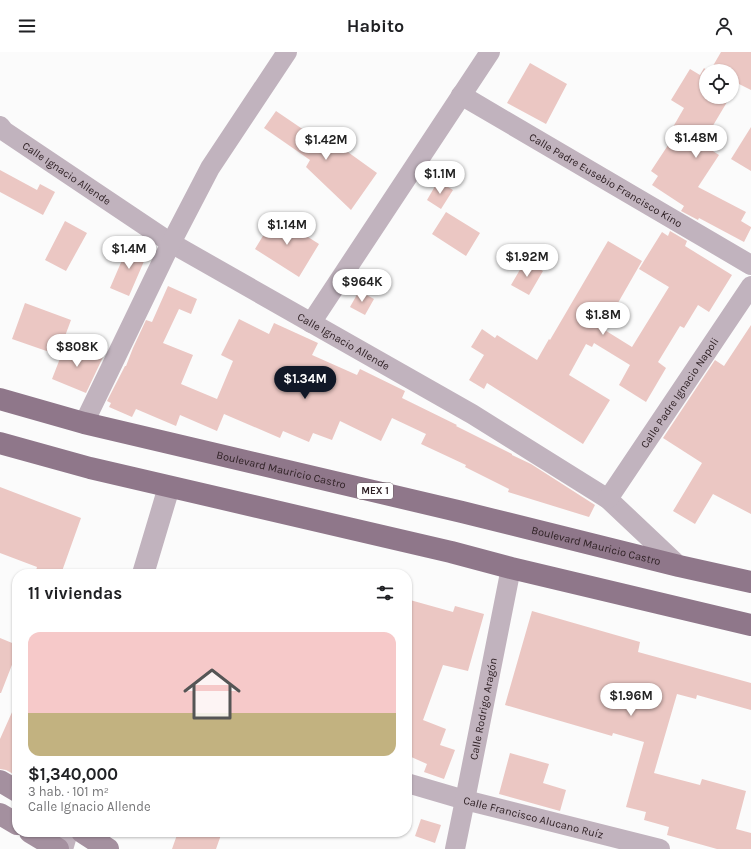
<!DOCTYPE html>
<html lang="es">
<meta charset="utf-8">
<style>
:root{--surface:#fff;--page:#f6f6f6;--text:#202124;--muted:#757577;--accent:#111827}
body{margin:0;font-family:Karla,sans-serif;background:var(--page);color:var(--text);height:100vh;display:flex;flex-direction:column;font-size:15px;white-space:nowrap}
*{box-sizing:border-box;margin:0}
p{font-size:13px;color:var(--muted)}
.icon{flex:none;width:22px;height:22px;fill:none;stroke:currentColor;stroke-width:2;stroke-linecap:round;stroke-linejoin:round}
.map{position:relative;flex:1;overflow:hidden}
.sheet{position:absolute;left:12px;top:517px;width:400px;height:268px;display:flex;flex-direction:column;background:var(--surface);border-radius:16px;box-shadow:0 1px 3px #0004}
.sheet>*{flex:none}
.fabs{position:absolute;left:699px;top:12px;display:grid;gap:8px}
.fabs a{display:grid;place-items:center;width:40px;height:40px;border-radius:50%;background:var(--surface);box-shadow:0 1px 3px #0004;font-size:20px}
.price{position:absolute;translate:-50% -34px;padding:0 9px;border-radius:14px;background:#fff;color:#222;font-size:13px;line-height:26px;filter:drop-shadow(0 1px 2px #0008)}
.price::after{content:'';position:absolute;left:50%;top:24px;width:12px;height:9px;margin-left:-6px;background:inherit;clip-path:polygon(0 0,100% 0,50% 100%)}
.price.on{background:var(--accent);color:#fff}
ul{padding:0;list-style:none}
li{display:grid;align-content:center;gap:8px;height:212px;padding:0 16px}
li span{display:grid;place-items:center;height:124px;border-radius:12px;color:#555}
li>.icon{margin-inline-start:auto}
span .icon{width:72px;height:72px;fill:#fffc;stroke-width:1}
li b{font-size:17px}
h2{display:flex;justify-content:space-between;align-items:center;height:48px;padding:0 16px;font-size:17px}
header{display:flex;justify-content:space-between;align-items:center;height:52px;padding:0 16px;background:var(--surface);font-size:18px;font-weight:700}
.map>svg:first-child{display:block}
.building{fill:#ebc7c3}
.lines{fill:none;stroke-linecap:round;stroke-linejoin:round}
.minor{stroke:#c1b3be;stroke-width:20}
.tertiary{stroke:#c1b3be;stroke-width:22}
.secondary{stroke:#a4909f;stroke-width:22}
.primary{stroke:#8f778a;stroke-width:22}
.labels{text-anchor:middle;dominant-baseline:central;stroke-width:3.5;stroke-linejoin:round;paint-order:stroke}
.shield{fill:#fff;stroke:#6e6467;stroke-width:1}
.shield-label{font-size:10px;font-weight:bold;fill:#302226}
.street-label{font-size:11px;fill:#302226;stroke:#fff}
</style>
<header><svg class="icon" aria-label="menu" viewBox="0 0 24 24"><path d="M4 6h16M4 12h16M4 18h16"/></svg>Habito<svg class="icon" aria-label="person" viewBox="0 0 24 24"><circle cx="12" cy="8" r="4"/><path d="M4 21q1-7 8-7t8 7"/></svg></header>
<div class="map">
<svg width="751" height="797" viewBox="0 0 751 797">
<rect width="100%" height="100%" fill="#fbfbfb"/>
<path class="building" d="M 721,0 L 751,0 L 751,38 L 739,32 L 732,42 L 732,19 L 710,19 Z
M 530,11 L 567,32 L 546,72 L 507,51 Z
M 704,16 L 708,19 L 706,19 L 706,45 L 730,45 L 702,92 L 719,103 L 698,135 L 746,160 L 741,169 L 751,175 L 751,176 L 744,190 L 699,166 L 698,168 L 681,159 L 684,154 L 652,133 L 658,124 L 651,119 L 678,78 L 673,75 L 684,56 L 671,48 L 690,17 L 700,23 Z
M 276,59 L 323,91 L 327,85 L 377,121 L 351,158 L 306,115 L 310,108 L 264,76 Z
M 751,75 L 751,119 L 731,107 Z
M 0,118 L 37,138 L 40,132 L 55,140 L 43,163 L 0,140 Z
M 438,129 L 453,138 L 441,157 L 427,148 Z
M 446,160 L 480,181 L 466,204 L 432,182 Z
M 275,164 L 319,192 L 299,225 L 255,197 Z
M 65,169 L 87,181 L 66,219 L 45,208 Z
M 670,179 L 687,189 L 685,194 L 732,223 L 709,260 L 698,253 L 684,276 L 680,274 L 658,310 L 666,316 L 646,350 L 619,333 L 630,313 L 594,291 L 592,295 L 586,292 L 569,323 L 610,348 L 583,392 L 487,331 L 484,337 L 469,328 L 484,303 L 471,295 L 482,277 L 495,286 L 497,283 L 537,308 L 549,287 L 550,288 L 608,189 L 642,209 L 603,277 L 632,295 L 669,235 L 639,217 L 662,180 L 668,184 Z
M 129,192 L 148,200 L 129,244 L 110,236 Z
M 525,209 L 543,219 L 529,243 L 511,233 Z
M 168,234 L 197,247 L 191,262 L 179,257 L 163,291 L 193,303 L 181,332 L 217,347 L 233,309 L 221,303 L 239,267 L 269,282 L 274,271 L 318,291 L 312,303 L 357,323 L 360,317 L 405,339 L 402,346 L 457,373 L 456,374 L 512,402 L 512,403 L 531,412 L 595,453 L 589,465 L 508,440 L 509,437 L 465,415 L 466,413 L 421,392 L 426,382 L 392,366 L 381,389 L 340,369 L 332,388 L 313,381 L 309,390 L 283,379 L 280,386 L 224,362 L 217,379 L 180,363 L 176,374 L 136,357 L 132,365 L 109,355 L 111,351 L 107,349 L 125,314 L 126,314 L 133,296 L 146,268 L 152,270 Z
M 359,239 L 374,247 L 365,263 L 350,255 Z
M 25,251 L 71,268 L 58,303 L 12,287 Z
M 751,273 L 751,462 L 713,442 L 695,472 L 673,459 L 702,411 L 663,386 L 715,308 L 724,314 Z
M 66,291 L 103,305 L 86,341 L 52,327 Z
M 0,435 L 81,466 L 61,522 L 35,522 L 37,515 L 0,501 Z
M 410,548 L 453,560 L 455,554 L 484,562 L 468,619 L 443,613 L 423,668 L 446,677 L 440,693 L 455,698 L 444,727 L 424,720 L 427,712 L 409,704 L 409,706 L 407,705 L 407,559 Z
M 532,559 L 640,590 L 638,600 L 751,631 L 751,658 L 697,643 L 696,647 L 677,642 L 654,721 L 700,733 L 702,727 L 746,739 L 736,777 L 751,781 L 751,797 L 717,797 L 667,783 L 669,775 L 644,768 L 646,760 L 626,755 L 644,690 L 613,681 L 612,684 L 505,653 Z
M 0,586 L 17,593 L 17,600 L 1,641 L 0,641 Z
M 17,649 L 17,724 L 6,718 L 0,717 L 0,687 Z
M 510,701 L 549,712 L 543,731 L 566,738 L 560,759 L 499,742 Z
M 421,767 L 441,773 L 435,791 L 415,784 Z
M 178,780 L 222,780 L 216,797 L 172,797 Z"/>
<g class="lines">
<g class="minor">
<path id="s1" d="M 461,43 L 751,213"/>
<path id="s2" d="M 0,74 L 4,79 L 171,191 L 472,362 L 608,447 L 679,514"/>
<path d="M 311,271 L 490,0"/>
<path d="M 84,371 L 171,191 L 210,116 L 287,0"/>
<path id="s3" d="M 608,447 L 751,234"/>
<path id="s4" d="M 407,731 L 465,748 L 660,797"/>
<path id="s5" d="M 455,797 L 465,748 L 511,516"/>
</g>
<path class="tertiary" d="M 143,522 L 169,435
M 62,797 L 67,780"/>
<path class="secondary" d="M 0,729 L 17,739
M 0,762 L 17,772
M 30,780 L 58,797
M 82,780 L 108,797"/>
<g class="primary">
<path id="s6" d="M 0,347 L 84,371 L 462,460 L 679,514 L 751,530"/>
<path d="M 0,391 L 90,416 L 451,500 L 511,516 L 751,573"/>
</g>
</g>
<g class="labels">
<rect class="shield" x="357" y="431" width="36" height="16" rx="3"/>
<g class="shield-label">
<text x="375" y="439">MEX 1</text>
</g>
<g class="street-label">
<text stroke="none"><textPath href="#s2" startOffset="82">Calle Ignacio Allende</textPath></text>
<text stroke="none"><textPath href="#s1" startOffset="168">Calle Padre Eusebio Francisco Kino</textPath></text>
<text stroke="none"><textPath href="#s2" startOffset="406">Calle Ignacio Allende</textPath></text>
<text stroke="none"><textPath href="#s3" startOffset="128">Calle Padre Ignacio Napoli</textPath></text>
<text stroke="none"><textPath href="#s6" startOffset="290">Boulevard Mauricio Castro</textPath></text>
<text stroke="none"><textPath href="#s6" startOffset="614">Boulevard Mauricio Castro</textPath></text>
<text stroke="none"><textPath href="#s5" startOffset="143">Calle Rodrigo Aragón</textPath></text>
<text stroke="none"><textPath href="#s4" startOffset="131">Calle Francisco Alucano Ruíz</textPath></text>
</g>
</g>
</svg>
<div class="fabs">
<a><svg class="icon" aria-label="locate" viewBox="0 0 24 24"><circle cx="12" cy="12" r="6"/><path d="M12 2v4M12 18v4M2 12h4M18 12h4"/></svg></a>
</div>
<b class="price" style="left:696px;top:107px">$1.48M</b>
<b class="price" style="left:326px;top:109px">$1.42M</b>
<b class="price" style="left:440px;top:143px">$1.1M</b>
<b class="price" style="left:287px;top:194px">$1.14M</b>
<b class="price" style="left:129px;top:218px">$1.4M</b>
<b class="price" style="left:527px;top:226px">$1.92M</b>
<b class="price" style="left:362px;top:251px">$964K</b>
<b class="price" style="left:603px;top:284px">$1.8M</b>
<b class="price" style="left:77px;top:316px">$808K</b>
<b class="price on" style="left:305px;top:348px">$1.34M</b>
<b class="price" style="left:631px;top:665px">$1.96M</b>
<section class="sheet">
<h2>11 viviendas<svg class="icon" aria-label="filters" viewBox="0 0 24 24"><path d="M4 7h16M4 17h16"/><circle cx="9" cy="7" r="2"/><circle cx="15" cy="17" r="2"/></svg></h2>
<ul>
<li><span style="background:linear-gradient(#f6c9c9 65%,#c2b280 0)"><svg class="icon" aria-label="home" viewBox="0 0 24 24"><path d="M3 11l9-7 9 7M6 9v11h12V9"/></svg></span><div><b>$1,340,000</b><p>3 hab. · 101 m²</p><p>Calle Ignacio Allende</p></div></li>
</ul>
</section>
</div>
